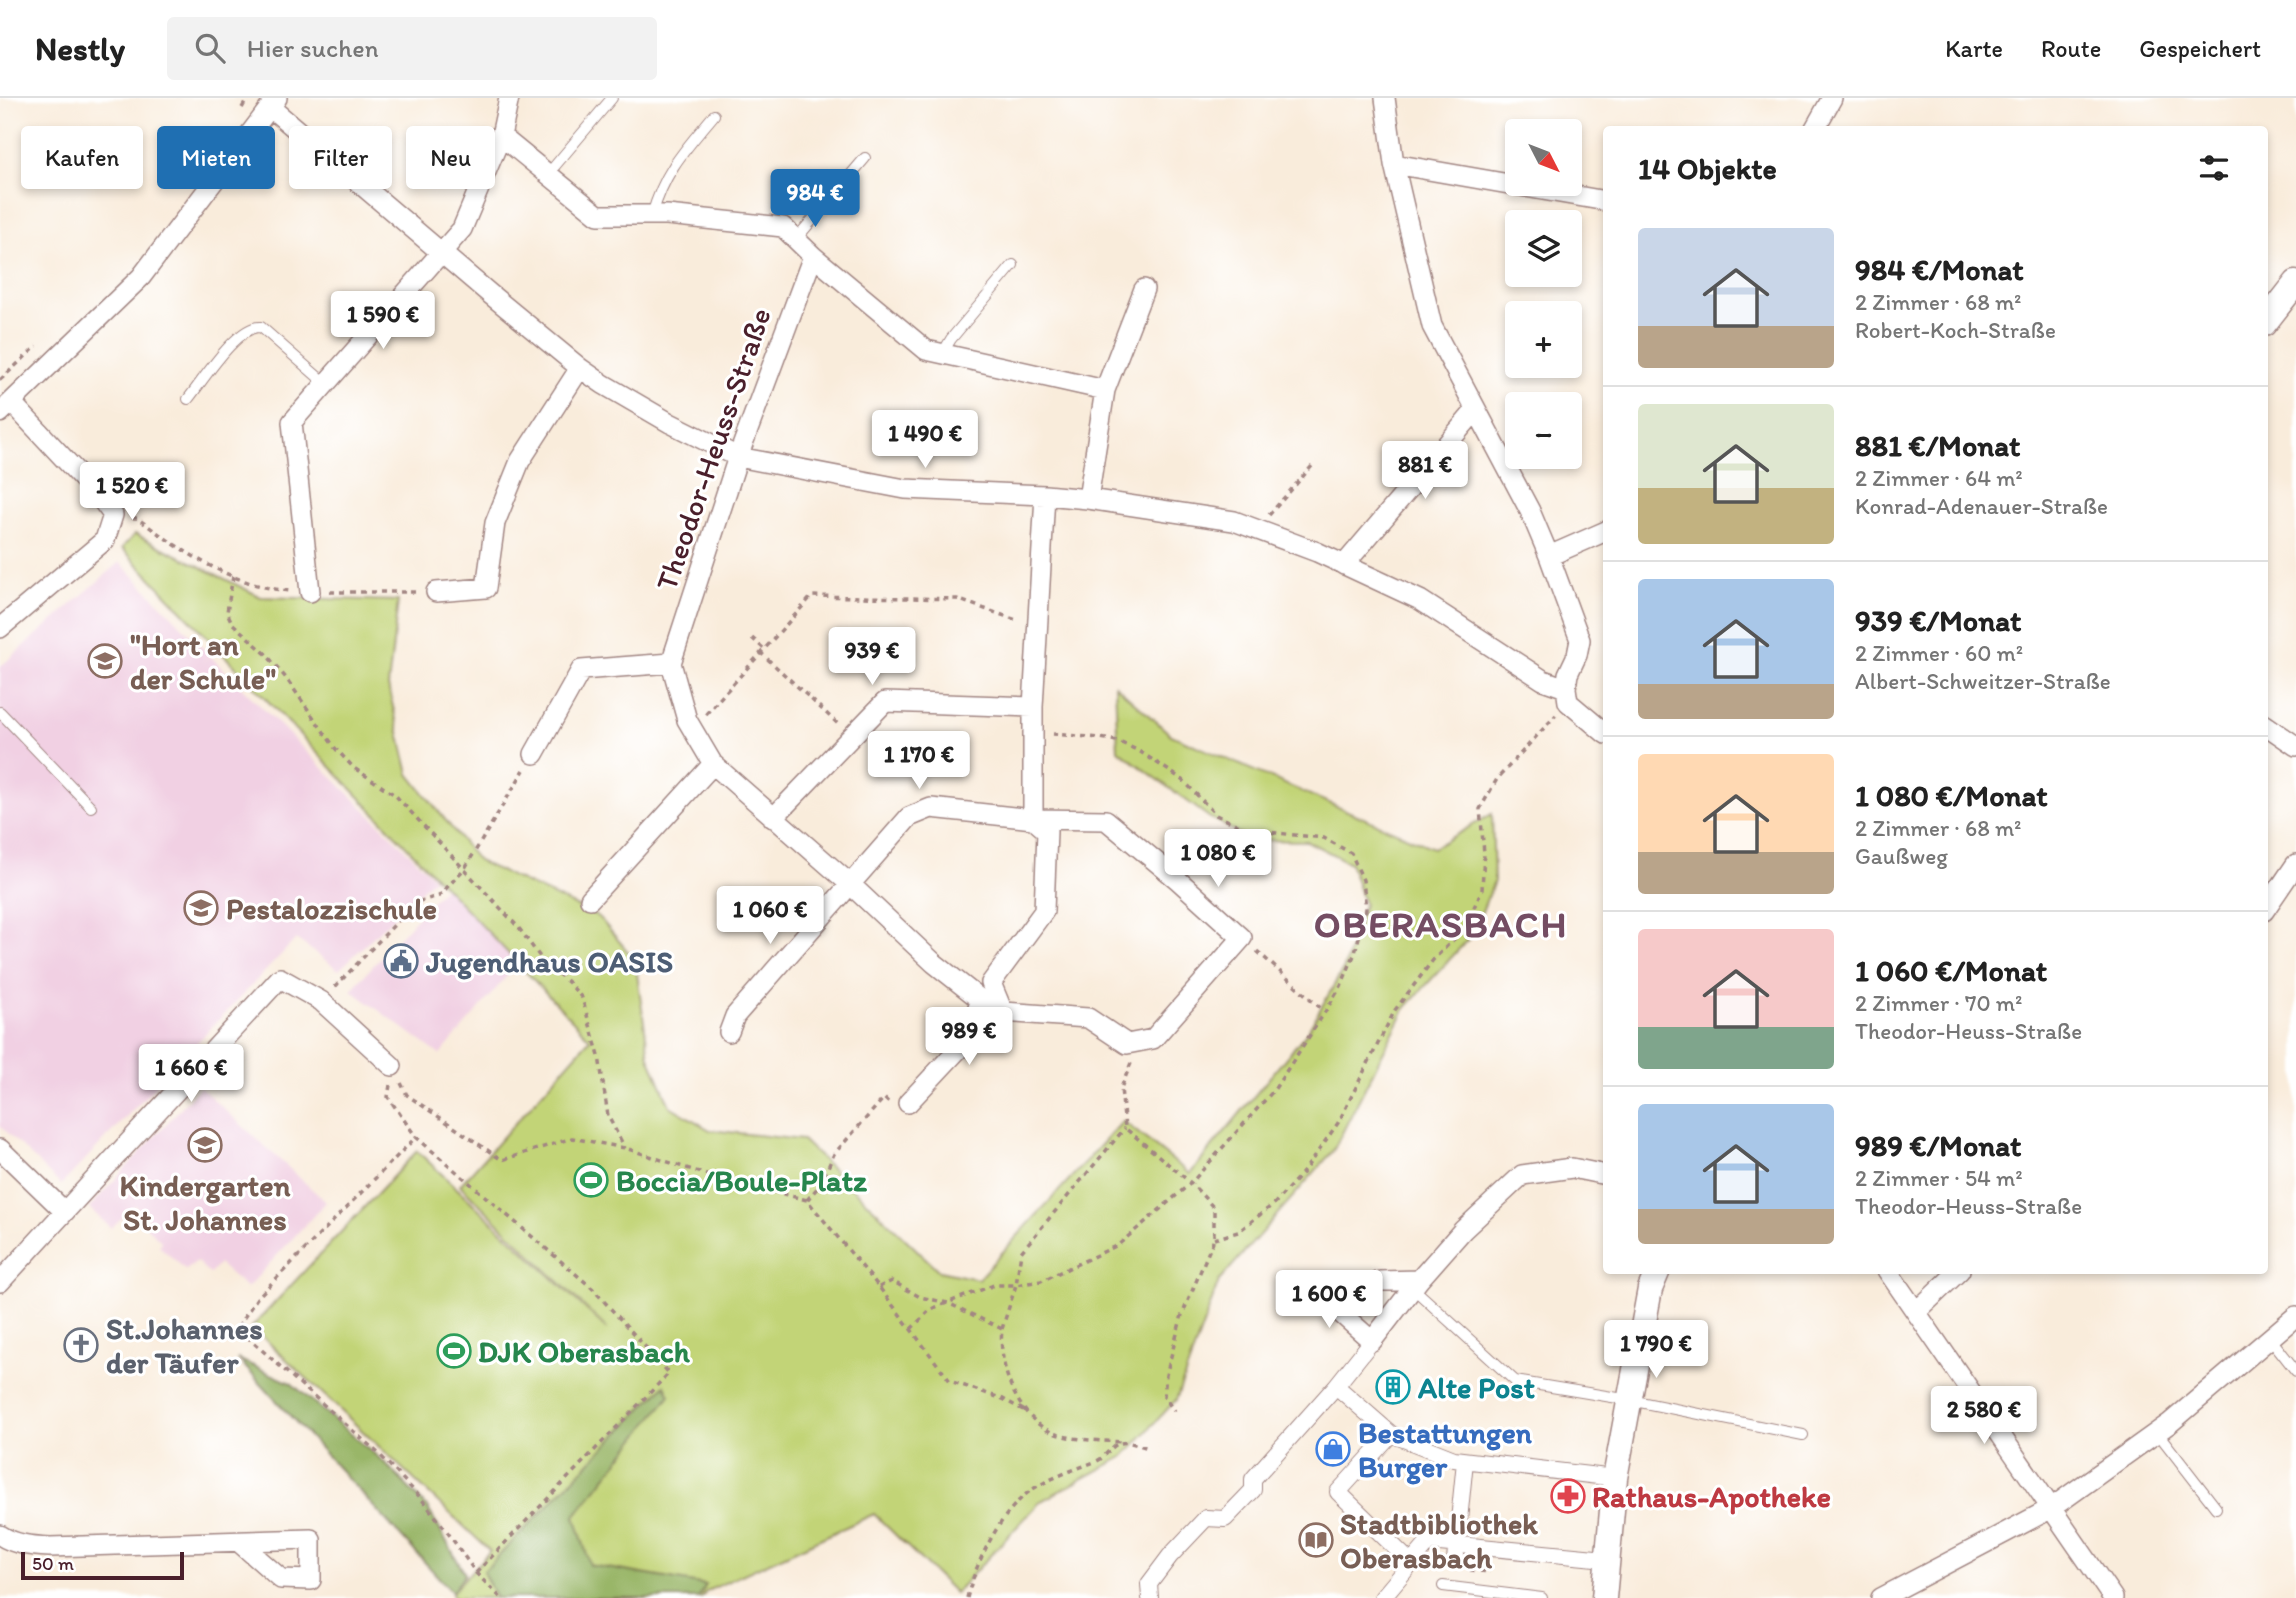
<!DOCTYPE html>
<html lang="de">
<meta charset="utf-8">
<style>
:root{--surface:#fff;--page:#f2f2f2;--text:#222;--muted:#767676;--line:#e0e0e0;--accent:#1f6fb2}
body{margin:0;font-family:Itim,sans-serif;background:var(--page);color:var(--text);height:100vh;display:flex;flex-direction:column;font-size:26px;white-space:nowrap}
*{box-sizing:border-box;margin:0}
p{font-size:23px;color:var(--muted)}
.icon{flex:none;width:38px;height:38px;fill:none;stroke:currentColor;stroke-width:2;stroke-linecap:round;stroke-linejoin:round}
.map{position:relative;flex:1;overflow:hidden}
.drawer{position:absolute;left:1603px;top:28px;width:665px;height:1148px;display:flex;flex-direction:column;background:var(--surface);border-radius:7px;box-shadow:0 4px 10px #0003}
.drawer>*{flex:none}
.top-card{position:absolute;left:21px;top:28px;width:665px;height:63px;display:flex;gap:14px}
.needle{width:46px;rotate:132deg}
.fabs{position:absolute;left:1505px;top:21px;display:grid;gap:14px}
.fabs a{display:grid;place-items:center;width:77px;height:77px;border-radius:7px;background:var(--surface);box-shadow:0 4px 10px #0003;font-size:35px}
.scale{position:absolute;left:21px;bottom:18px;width:163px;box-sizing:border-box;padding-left:7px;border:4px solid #4a1f2b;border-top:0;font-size:19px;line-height:24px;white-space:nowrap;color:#4a1f2b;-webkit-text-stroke:5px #fff;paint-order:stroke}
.price{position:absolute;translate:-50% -60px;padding:0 16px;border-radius:7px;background:#fff;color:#222;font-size:23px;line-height:46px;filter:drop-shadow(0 2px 4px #0008)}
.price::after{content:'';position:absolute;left:50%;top:42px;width:21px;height:16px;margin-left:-10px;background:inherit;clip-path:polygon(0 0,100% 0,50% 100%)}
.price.selected{background:var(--accent);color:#fff}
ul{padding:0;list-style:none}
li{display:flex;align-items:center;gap:21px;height:175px;padding:0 35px}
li+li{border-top:2px solid var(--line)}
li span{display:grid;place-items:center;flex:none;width:196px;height:140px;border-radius:7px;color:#555}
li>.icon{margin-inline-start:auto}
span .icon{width:84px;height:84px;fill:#fffc;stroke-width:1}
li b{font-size:30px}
h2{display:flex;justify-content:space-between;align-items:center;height:84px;padding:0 35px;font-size:30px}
.chip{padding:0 24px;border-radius:7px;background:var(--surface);box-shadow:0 4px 10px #0003;font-size:24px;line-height:63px}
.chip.selected{background:var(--accent);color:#fff}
header{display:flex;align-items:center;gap:42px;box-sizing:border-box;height:98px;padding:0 35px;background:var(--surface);border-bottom:2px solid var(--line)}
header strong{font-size:33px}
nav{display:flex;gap:38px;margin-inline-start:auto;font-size:24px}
.search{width:490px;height:63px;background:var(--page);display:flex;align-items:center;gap:18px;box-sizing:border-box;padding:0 24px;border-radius:7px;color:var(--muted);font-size:26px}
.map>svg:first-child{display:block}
.built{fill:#f1d0e3}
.green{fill:#c2d477;stroke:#867a51;stroke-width:2}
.forest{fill:#99b668;stroke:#726a4a;stroke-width:2}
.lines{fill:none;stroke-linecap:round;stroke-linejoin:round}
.service-casing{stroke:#a28683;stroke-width:12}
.pedestrian-casing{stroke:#a28683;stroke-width:18}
.minor-casing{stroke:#a28683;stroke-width:22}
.tertiary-casing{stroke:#a28683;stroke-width:27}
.path{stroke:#a28683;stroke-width:3.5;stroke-dasharray:5 5;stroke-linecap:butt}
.service{stroke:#fff;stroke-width:10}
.pedestrian{stroke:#fff;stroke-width:16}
.minor{stroke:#fff;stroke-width:19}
.tertiary{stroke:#fff;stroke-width:24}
.labels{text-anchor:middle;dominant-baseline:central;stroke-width:6;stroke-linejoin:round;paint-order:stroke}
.street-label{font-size:30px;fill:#4a1f2b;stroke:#fff}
.education-label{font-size:30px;font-weight:bold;fill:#785e54;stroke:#fff;text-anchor:start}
.service-label{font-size:30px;font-weight:bold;fill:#4e5e75;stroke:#fff;text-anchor:start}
.leisure-label{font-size:30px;font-weight:bold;fill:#27864d;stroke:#fff;text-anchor:start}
.worship-label{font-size:30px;font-weight:bold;fill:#5b616d;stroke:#fff;text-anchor:start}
.culture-label{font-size:30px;font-weight:bold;fill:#0d838f;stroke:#fff;text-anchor:start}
.shop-label{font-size:30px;font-weight:bold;fill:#366cbe;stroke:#fff;text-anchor:start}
.health-label{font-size:30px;font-weight:bold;fill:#be3a42;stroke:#fff;text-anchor:start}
.district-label{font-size:37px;font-weight:bold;letter-spacing:2px;fill:#744d63;stroke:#fff}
</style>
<header>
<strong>Nestly</strong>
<div class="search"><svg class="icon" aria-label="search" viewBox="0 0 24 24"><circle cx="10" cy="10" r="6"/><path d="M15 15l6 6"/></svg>Hier suchen</div>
<nav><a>Karte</a><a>Route</a><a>Gespeichert</a></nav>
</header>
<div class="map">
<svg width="2296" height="1500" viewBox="0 0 2296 1500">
<rect width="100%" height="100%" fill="#fff"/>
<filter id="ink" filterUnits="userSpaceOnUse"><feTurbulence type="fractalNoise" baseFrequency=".0143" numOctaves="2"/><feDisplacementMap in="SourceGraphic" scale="14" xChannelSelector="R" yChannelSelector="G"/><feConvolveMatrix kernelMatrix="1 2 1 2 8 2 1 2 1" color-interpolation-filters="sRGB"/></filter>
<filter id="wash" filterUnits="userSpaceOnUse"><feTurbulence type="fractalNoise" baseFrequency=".00686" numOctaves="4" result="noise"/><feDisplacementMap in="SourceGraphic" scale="28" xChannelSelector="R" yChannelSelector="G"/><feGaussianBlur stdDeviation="1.57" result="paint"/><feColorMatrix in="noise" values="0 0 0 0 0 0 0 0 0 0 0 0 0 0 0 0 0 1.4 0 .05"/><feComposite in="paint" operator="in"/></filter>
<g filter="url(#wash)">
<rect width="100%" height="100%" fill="#f9ecdb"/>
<path class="built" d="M 120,464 L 210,557 L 202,565 L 210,558 L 434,780 L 339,872 L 296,841 L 61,1087 L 0,1028 L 0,569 Z
M 451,782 L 523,859 L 440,957 L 351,892 Z
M 200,989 L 326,1104 L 247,1190 L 219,1166 L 210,1176 L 197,1164 L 186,1172 L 159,1148 L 162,1144 L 145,1127 L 149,1122 L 135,1107 L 111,1130 L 89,1110 Z"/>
<path class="green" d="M 135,436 L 261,499 L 398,503 L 388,588 L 409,676 L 478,763 L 598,818 L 635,862 L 649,959 L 670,1008 L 710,1032 L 802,1042 L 939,1173 L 978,1181 L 1123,1023 L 1190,1076 L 1307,934 L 1344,870 L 1364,806 L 1350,765 L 1307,743 L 1251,742 L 1210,720 L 1118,652 L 1115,587 L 1171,637 L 1433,750 L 1492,716 L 1494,783 L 1473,836 L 1406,909 L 1333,1053 L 1219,1183 L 1176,1302 L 1123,1359 L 1041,1403 L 955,1495 L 874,1416 L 707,1493 L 701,1500 L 453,1500 L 452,1494 L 490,1453 L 252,1229 L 417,1053 L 607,1231 L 460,1087 L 590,941 L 122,450 Z"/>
<path class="forest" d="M 238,1261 L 291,1285 L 385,1365 L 427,1409 L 465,1476 L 452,1494 Z
M 665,1287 L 670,1297 L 575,1418 L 590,1467 L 706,1487 L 698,1500 L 496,1500 L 483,1474 Z"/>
</g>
<g filter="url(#ink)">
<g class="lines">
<defs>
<path id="service" d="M 548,76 L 612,0
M 652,117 C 665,72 684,53 714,17
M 796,141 L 865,60
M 942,256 L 951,241 L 1013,167
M 188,301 C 202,284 238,226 261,229 L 326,286
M 0,614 L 91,709
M 1413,1190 L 1515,1283 L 1630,1302 L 1803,1337
M 2270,1240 L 2296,1273
M 2157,1334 L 2216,1410
M 1443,1488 L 1542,1500"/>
<path id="pedestrian" d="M 1336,1288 L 1372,1243
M 1391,1336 L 1338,1394 L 1411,1465
M 1455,1462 L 1465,1363
M 1150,1500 L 1149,1486 L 1170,1458 L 1206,1420 L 1225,1421 L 1253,1392 L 1253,1381 L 1336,1288 L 1391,1336 L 1454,1361 L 1615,1380
M 1382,1500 L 1429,1444 L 1606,1461"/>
<path id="minor" d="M 1385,0 L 1394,66 L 1432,228 L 1530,413 L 1549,458 L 1580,542 L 1577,557 L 1568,576 L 1566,590
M 271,10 L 490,196 L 580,270 L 603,286 L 670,325 L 738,359 L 905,391 L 1045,397 L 1088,401 L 1234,423 L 1317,454 L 1420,502 L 1543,582 L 1566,590 L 1568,604 L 1606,636
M 1814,32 L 1832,0
M 501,38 L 598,117 L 667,117 L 783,129 L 813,158 L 926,252 L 1105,292
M 1394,66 L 1606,103
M 0,315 L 141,179 L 277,0
M 1088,401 L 1105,292 L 1144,191
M 1549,458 L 1606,433
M 1344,467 L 1475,313
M 310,494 L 292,324 L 462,131 L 501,38 L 509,0
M 436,494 L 486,490 L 495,425 L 520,363 L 580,270
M 0,530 L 105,442 L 113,417 L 99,398 L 12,305
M 2264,626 L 2296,648
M 534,656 L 581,572 L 671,565
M 773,720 L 885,604 L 1033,609
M 590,801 L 713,666
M 2264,813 L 2296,766
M 1003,914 L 991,885 L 1044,813 L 1047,733 L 1033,721 L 1033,609 L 1045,397
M 729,934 L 735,918 L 909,719 L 931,710 L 1033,721 L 1106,722 L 1178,782 L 1242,840 L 1153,941 L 1127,946 L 1088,920 L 1003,914 L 981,902 L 934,865 L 850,786 L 713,666 L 687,622 L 671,565 L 738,359 L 813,158
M 908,1005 L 966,943 L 981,902
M 0,1051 L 64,1113
M 1887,1172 L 2113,1500
M 1419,1182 L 1380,1183 L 1336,1211 L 1372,1243 L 1419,1182 L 1463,1132 L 1522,1077 L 1572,1070 L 1606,1077
M 0,1184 L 280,880 L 321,903 L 392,968
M 1917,1213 L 1960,1172
M 0,1437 C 15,1447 32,1448 50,1449 L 311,1441 L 311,1482 L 281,1481 L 239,1444
M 1881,1500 L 2050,1411 L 2170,1325 L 2296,1218"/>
<path id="tertiary" d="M 2264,226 L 2296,185
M 1604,1500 L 1615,1380 L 1650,1191 L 1658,1172"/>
</defs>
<use href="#service" class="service-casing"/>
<use href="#pedestrian" class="pedestrian-casing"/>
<use href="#minor" class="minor-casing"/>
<use href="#tertiary" class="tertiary-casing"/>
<path class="path" d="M 242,10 L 248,0
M 0,282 L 37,248
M 1269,417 L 1313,367
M 132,420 L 137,420 C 182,453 234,489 291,493
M 233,478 L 227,514 L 232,525 L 266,556 L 286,580 L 335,650 L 354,670 L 395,697 L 518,829 L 543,863 L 569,885 L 582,900 L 599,958 L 608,1018 L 625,1050
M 330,494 L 417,494
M 752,540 L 763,550
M 760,554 L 838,626
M 706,616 L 812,498 L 957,501 L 1019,523
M 1257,853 L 1325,914
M 335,889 L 416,804 L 439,798 L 465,770 L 524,672
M 1131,965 L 1121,990 L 1125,1030 L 1191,1085 L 1214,1110 L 1214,1141 L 1182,1217 L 1166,1277 L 1164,1298 L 1174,1313
M 401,985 L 407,997 L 502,1062 L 572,1040 L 625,1050 L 708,1077 L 807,1102 L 879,1189 L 950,1283 L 1003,1301 L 1025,1313
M 390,987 L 388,999 L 416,1039
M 807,1102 L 820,1087 L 834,1056 L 884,1000 L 888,1004
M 1214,1141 L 1238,1134 L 1275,1105 L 1304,1073 L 1338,1025 L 1395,912 L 1433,862 L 1464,831 L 1482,792 L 1484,755 L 1480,711 L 1497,681 L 1556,617
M 879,1189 L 892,1183 L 920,1199 L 948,1205 L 1002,1231 C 998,1267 1015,1315 1049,1333 C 1064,1342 1106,1343 1124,1344
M 911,1231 L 931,1211 L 994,1187 L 1016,1187 L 1041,1183 L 1118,1147 L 1191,1085 L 1274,992 L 1325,914 L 1341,888 L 1355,855 L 1366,811 L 1363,782 L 1351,755 L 1324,740 L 1248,732 L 1216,717 L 1183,682 L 1139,653 L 1117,643 L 1101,640 L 1053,636
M 1002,1231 L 1016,1187 L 1021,1154 L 1125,1030
M 1470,1472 L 1490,1474
M 476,1475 L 669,1275 L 592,1190 L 416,1039 L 257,1200 L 237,1230 L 378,1355 L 420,1399 L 446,1432 L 476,1475 L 501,1500
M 967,1500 C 976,1464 1001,1412 1033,1391 C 1052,1379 1076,1371 1097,1363 C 1105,1359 1106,1355 1113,1349 C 1122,1340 1137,1347 1149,1350"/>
<use href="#service" class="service"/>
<use href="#pedestrian" class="pedestrian"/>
<use href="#minor" class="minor"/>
<use href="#tertiary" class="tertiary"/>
</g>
</g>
<defs>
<symbol id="school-ring" viewBox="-11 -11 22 22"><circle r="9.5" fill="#fff" stroke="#8d6e63" stroke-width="1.5"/><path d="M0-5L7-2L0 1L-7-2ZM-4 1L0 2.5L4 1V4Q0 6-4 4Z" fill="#8d6e63"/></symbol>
<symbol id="civic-ring" viewBox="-11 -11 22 22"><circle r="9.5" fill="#fff" stroke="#5c6f8a" stroke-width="1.5"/><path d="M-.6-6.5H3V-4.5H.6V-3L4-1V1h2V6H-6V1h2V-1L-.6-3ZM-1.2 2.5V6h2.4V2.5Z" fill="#5c6f8a"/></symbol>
<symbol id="stadium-ring" viewBox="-11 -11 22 22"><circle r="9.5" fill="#fff" stroke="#2e9e5b" stroke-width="1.5"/><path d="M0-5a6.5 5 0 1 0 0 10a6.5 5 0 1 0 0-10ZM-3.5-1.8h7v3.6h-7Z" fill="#2e9e5b"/></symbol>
<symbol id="church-ring" viewBox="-11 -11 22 22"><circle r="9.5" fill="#fff" stroke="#6b7280" stroke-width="1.5"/><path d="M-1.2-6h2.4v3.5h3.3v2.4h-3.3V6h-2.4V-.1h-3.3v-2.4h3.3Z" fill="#6b7280"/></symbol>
<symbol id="building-ring" viewBox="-11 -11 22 22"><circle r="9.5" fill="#fff" stroke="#0f9aa8" stroke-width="1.5"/><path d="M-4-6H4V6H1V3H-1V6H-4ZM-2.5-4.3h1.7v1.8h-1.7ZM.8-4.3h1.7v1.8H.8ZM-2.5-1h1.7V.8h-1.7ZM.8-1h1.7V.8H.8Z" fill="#0f9aa8"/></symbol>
<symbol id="shop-ring" viewBox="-11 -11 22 22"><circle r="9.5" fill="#fff" stroke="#3f7fe0" stroke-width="1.5"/><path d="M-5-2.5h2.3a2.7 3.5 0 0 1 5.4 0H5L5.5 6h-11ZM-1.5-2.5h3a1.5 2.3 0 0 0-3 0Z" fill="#3f7fe0"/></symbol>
<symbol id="pharmacy-ring" viewBox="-11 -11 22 22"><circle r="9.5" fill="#fff" stroke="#e0444e" stroke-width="1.5"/><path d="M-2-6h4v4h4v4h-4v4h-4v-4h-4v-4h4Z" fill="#e0444e"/></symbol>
<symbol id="library-ring" viewBox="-11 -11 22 22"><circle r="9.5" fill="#fff" stroke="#8d6e63" stroke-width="1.5"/><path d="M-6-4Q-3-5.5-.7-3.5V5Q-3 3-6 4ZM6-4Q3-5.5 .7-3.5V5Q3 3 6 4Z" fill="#8d6e63"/></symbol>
</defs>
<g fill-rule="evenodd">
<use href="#school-ring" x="86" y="544" width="38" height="38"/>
<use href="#school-ring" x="182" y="791" width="38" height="38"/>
<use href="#civic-ring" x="382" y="844" width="38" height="38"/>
<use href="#school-ring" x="186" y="1028" width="38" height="38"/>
<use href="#stadium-ring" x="572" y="1063" width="38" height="38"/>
<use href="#church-ring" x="62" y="1228" width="38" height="38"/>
<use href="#stadium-ring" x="435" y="1234" width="38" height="38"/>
<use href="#building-ring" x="1374" y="1270" width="38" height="38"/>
<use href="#shop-ring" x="1314" y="1332" width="38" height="38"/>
<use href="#pharmacy-ring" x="1549" y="1379" width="38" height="38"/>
<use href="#library-ring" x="1297" y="1423" width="38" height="38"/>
</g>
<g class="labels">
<g class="street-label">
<text transform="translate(713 351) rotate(-71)">Theodor-Heuss-Straße</text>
</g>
<g class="education-label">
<text x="130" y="546">"Hort an<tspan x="130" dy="34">der Schule"</tspan></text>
<text x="226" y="810">Pestalozzischule</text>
<text x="205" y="1087" text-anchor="middle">Kindergarten<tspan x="205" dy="34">St. Johannes</tspan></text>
<text x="1340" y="1425">Stadtbibliothek<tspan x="1340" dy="34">Oberasbach</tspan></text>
</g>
<g class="service-label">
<text x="426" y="863">Jugendhaus OASIS</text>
</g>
<g class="leisure-label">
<text x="616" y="1082">Boccia/Boule-Platz</text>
<text x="478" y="1253">DJK Oberasbach</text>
</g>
<g class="worship-label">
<text x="106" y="1230">St.Johannes<tspan x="106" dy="34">der Täufer</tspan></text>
</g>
<g class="culture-label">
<text x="1418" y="1289">Alte Post</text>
</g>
<g class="shop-label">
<text x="1358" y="1334">Bestattungen<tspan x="1358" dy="34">Burger</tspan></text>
</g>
<g class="health-label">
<text x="1592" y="1398">Rathaus-Apotheke</text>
</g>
<g class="district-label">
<text x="1441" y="826">OBERASBACH</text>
</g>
</g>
</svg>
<div class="fabs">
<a><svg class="needle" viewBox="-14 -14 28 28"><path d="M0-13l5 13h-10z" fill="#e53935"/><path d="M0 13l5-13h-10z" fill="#767676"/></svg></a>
<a><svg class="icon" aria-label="layers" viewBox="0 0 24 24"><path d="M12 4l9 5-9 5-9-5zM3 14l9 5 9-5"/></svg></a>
<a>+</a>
<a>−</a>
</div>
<div class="scale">50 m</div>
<b class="price selected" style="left:815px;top:131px">984 €</b>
<b class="price" style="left:383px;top:253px">1 590 €</b>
<b class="price" style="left:925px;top:372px">1 490 €</b>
<b class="price" style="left:1425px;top:403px">881 €</b>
<b class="price" style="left:132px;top:424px">1 520 €</b>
<b class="price" style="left:872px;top:589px">939 €</b>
<b class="price" style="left:919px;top:693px">1 170 €</b>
<b class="price" style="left:1218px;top:791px">1 080 €</b>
<b class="price" style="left:770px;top:848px">1 060 €</b>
<b class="price" style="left:969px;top:969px">989 €</b>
<b class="price" style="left:191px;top:1006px">1 660 €</b>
<b class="price" style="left:1329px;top:1232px">1 600 €</b>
<b class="price" style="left:1656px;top:1282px">1 790 €</b>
<b class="price" style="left:1984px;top:1348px">2 580 €</b>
<div class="top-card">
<a class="chip">Kaufen</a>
<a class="chip selected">Mieten</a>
<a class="chip">Filter</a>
<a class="chip">Neu</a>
</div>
<section class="drawer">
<h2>14 Objekte<svg class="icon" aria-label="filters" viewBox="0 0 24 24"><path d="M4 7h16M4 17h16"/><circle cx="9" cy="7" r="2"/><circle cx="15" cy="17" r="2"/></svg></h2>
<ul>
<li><span style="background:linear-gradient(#c9d6e8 70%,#b9a48a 0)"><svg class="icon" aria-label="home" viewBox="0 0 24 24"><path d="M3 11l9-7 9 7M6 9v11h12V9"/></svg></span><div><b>984 €/Monat</b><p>2 Zimmer · 68 m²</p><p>Robert-Koch-Straße</p></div></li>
<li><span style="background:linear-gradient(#dfe7d0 60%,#c2b280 0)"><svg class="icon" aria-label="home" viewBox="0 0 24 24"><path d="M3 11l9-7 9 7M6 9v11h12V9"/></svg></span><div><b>881 €/Monat</b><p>2 Zimmer · 64 m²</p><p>Konrad-Adenauer-Straße</p></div></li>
<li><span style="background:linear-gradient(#a9c7e8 75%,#b9a48a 0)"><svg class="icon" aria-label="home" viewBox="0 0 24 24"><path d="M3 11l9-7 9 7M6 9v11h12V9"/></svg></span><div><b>939 €/Monat</b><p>2 Zimmer · 60 m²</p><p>Albert-Schweitzer-Straße</p></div></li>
<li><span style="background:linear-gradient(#ffd9b3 70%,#b9a48a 0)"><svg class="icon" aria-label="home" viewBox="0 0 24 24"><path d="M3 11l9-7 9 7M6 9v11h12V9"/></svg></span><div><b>1 080 €/Monat</b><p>2 Zimmer · 68 m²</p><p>Gaußweg</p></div></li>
<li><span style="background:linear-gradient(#f6c9c9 70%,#7fa58c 0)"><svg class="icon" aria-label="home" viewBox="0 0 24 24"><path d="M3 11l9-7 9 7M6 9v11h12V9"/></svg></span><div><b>1 060 €/Monat</b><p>2 Zimmer · 70 m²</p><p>Theodor-Heuss-Straße</p></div></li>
<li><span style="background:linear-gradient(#a9c7e8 75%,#b9a48a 0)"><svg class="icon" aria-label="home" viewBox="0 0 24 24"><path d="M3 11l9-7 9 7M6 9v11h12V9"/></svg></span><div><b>989 €/Monat</b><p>2 Zimmer · 54 m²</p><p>Theodor-Heuss-Straße</p></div></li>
</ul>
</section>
</div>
